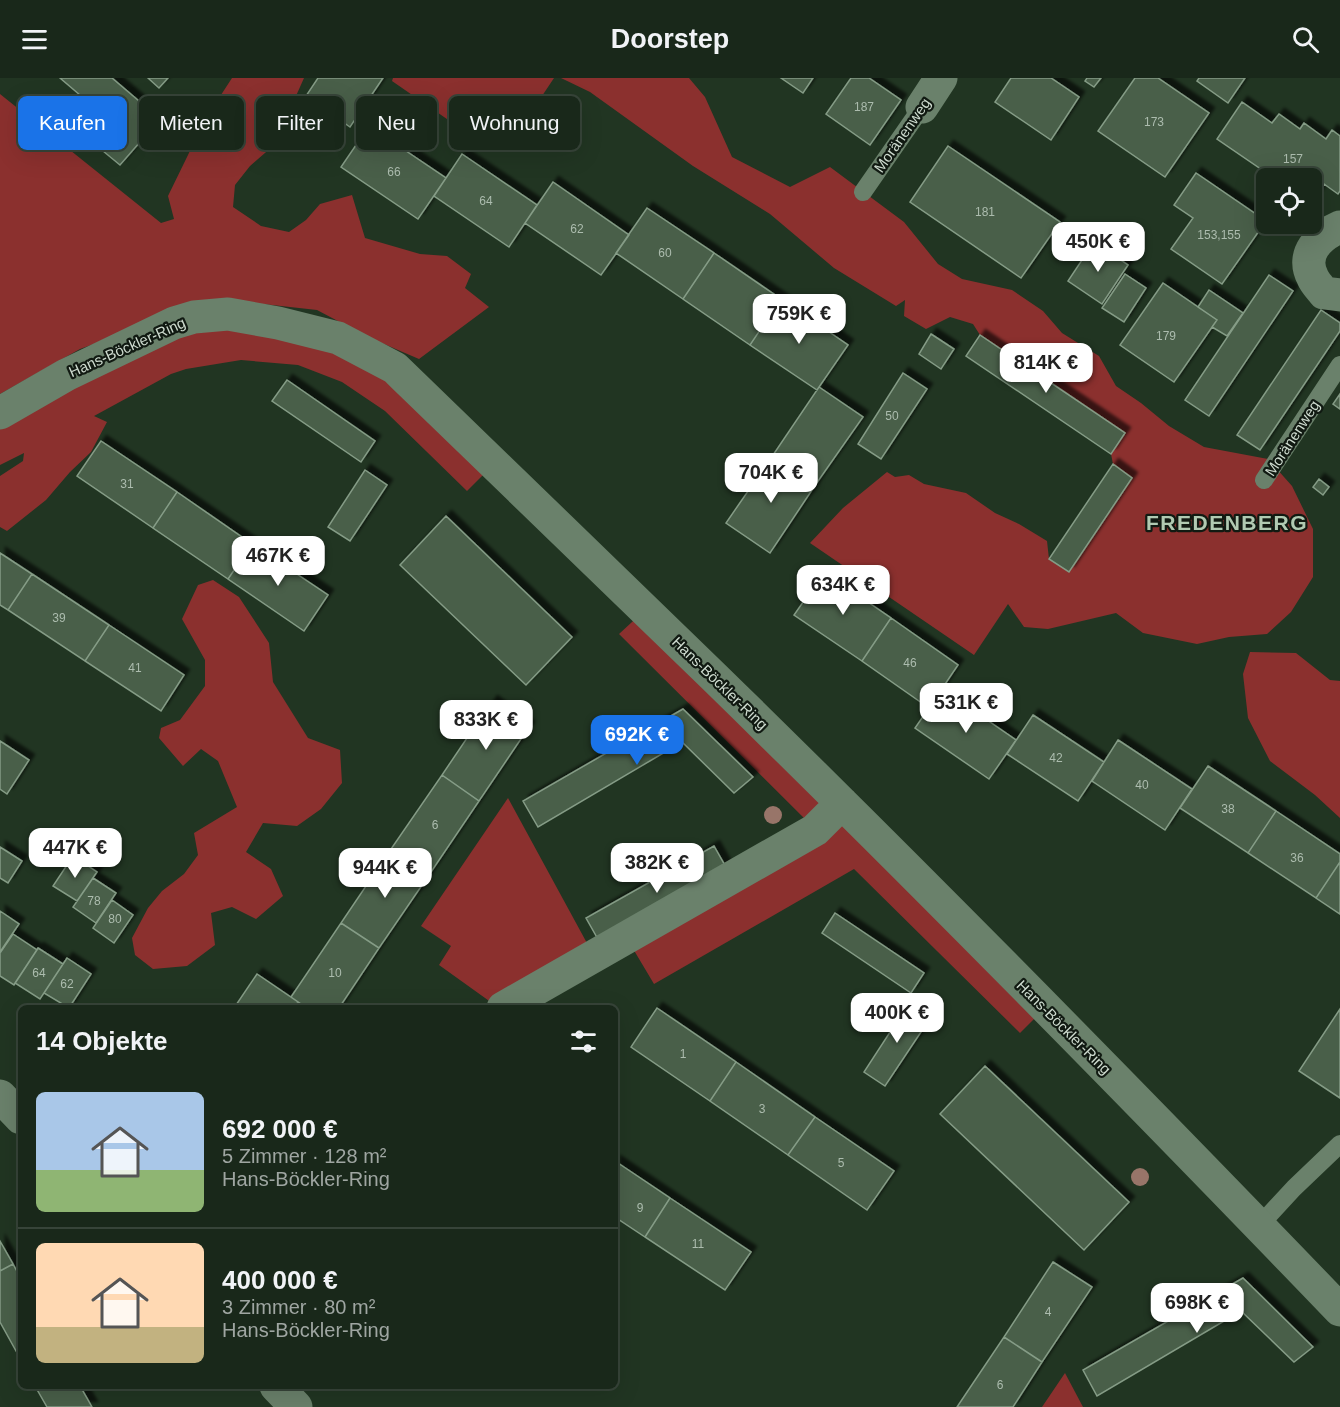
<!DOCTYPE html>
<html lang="de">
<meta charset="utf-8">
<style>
:root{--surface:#19281a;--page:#263427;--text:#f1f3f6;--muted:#9fa6a2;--line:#374439;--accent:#1a73e8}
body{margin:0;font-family:Helvetica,sans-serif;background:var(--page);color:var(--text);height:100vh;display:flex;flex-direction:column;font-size:22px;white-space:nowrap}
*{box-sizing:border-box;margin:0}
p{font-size:20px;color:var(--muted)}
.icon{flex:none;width:33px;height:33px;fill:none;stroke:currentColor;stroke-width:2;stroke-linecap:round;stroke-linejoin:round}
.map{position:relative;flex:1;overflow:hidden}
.details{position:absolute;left:18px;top:927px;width:600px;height:384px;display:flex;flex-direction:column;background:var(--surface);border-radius:9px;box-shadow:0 6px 24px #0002,0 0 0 2px var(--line)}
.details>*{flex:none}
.guide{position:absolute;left:18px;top:18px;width:600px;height:54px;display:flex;gap:12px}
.buttons{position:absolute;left:1256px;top:90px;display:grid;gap:12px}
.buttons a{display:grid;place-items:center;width:66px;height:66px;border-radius:9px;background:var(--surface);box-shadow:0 6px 24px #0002,0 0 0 2px var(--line);font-size:30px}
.price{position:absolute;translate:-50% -51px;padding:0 14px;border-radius:12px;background:#fff;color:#222;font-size:20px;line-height:39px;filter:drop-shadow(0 2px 3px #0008)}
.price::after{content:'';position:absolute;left:50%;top:36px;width:18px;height:14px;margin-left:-9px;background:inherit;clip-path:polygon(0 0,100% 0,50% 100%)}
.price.current{background:var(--accent);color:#fff}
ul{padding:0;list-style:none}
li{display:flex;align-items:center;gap:18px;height:150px;padding:0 18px}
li+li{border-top:2px solid var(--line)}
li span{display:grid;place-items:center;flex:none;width:168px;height:120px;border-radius:9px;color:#555}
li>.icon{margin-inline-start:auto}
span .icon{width:72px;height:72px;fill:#fffc;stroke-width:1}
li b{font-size:26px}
h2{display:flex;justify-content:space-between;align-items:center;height:72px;padding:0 18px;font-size:26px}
.pill{padding:0 21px;border-radius:9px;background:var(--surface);box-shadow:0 6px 24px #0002,0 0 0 2px var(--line);font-size:21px;line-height:54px}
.pill.current{background:var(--accent);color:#fff}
header{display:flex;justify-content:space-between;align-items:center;height:78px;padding:0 18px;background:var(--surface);font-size:27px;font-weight:700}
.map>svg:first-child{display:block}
.green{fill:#8b302e}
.building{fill:#485e49;stroke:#859c86;stroke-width:1.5;filter:url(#shadow)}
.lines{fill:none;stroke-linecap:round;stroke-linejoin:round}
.lane{stroke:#6a816b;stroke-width:18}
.street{stroke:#6a816b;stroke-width:33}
.tree{fill:#987569}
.labels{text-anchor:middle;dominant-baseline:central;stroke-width:4.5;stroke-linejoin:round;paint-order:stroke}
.number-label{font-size:12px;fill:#acbcae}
.street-label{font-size:15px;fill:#cedbcf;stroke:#111a12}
.district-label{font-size:21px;font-weight:bold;letter-spacing:1.5px;fill:#b1cab2;stroke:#111a12}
</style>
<header><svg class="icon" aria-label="menu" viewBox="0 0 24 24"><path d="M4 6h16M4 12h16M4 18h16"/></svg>Doorstep<svg class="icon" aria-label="search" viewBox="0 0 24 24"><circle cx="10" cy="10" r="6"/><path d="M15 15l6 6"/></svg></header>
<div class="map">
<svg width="1340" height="1329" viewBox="0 0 1340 1329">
<defs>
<filter id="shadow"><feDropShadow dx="5.5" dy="-5.5" stdDeviation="1.5" flood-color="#0009"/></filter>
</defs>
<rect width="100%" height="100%" fill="#213522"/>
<path class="green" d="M 232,0 L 304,0 L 296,18 L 288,44 L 273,68 L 250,88 L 235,107 L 233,129 L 261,148 L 289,154 L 306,142 L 320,126 L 352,117 L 365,160 L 420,176 L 447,178 L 471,196 L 465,210 L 489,229 L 419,281 L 370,260 L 317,232 L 263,226 L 130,253 L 80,271 L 0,316 L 0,16 L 161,145 L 174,141 L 168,118 L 206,40 Z
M 393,0 L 554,0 L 536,27 L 487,58 L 457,48 L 392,3 Z
M 561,0 L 689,0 L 705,19 L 732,79 L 790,109 L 830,89 L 904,144 L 938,186 L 962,201 L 1012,212 L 1043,233 L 1062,255 L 1099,278 L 1116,308 L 1141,325 L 1169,348 L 1204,369 L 1268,381 L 1292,408 L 1313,451 L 1313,499 L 1291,534 L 1267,556 L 1229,559 L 1197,566 L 1143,555 L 1116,535 L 1048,551 L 1024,549 L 1008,526 L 974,577 L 810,465 L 843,430 L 887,394 L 895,399 L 909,397 L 924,406 L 966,415 L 995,435 L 1019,446 L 1047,463 L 1049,481 L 1069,494 L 1132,400 L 1113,386 L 1111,376 L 1125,355 L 980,257 L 973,246 L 950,239 L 926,251 L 904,238 L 905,222 L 896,228 L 834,190 L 770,136 L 693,88 L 590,14 Z
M 174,245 L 338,260 L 494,386 L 467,413 L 385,333 L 342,304 L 298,287 L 241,282 L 186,291 L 171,296 L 94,338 L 107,344 L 91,374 L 70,394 L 46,422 L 7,453 L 0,449 L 0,398 L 23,383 L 24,375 L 0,387 L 0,335 Z
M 213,502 L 239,519 L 269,565 L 273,604 L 308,660 L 340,672 L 342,705 L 321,731 L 297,748 L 263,745 L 246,774 L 271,791 L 283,818 L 256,841 L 232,829 L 211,835 L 215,867 L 187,888 L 153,891 L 135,877 L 132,860 L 148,830 L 162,813 L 184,796 L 198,777 L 194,755 L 237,729 L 218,683 L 201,671 L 183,688 L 159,660 L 161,650 L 180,642 L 205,608 L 205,582 L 182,541 L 198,507 Z
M 645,532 L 1045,930 L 1020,955 L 854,791 L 654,906 L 626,859 L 815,751 L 619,556 Z
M 1250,574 L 1296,575 L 1330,602 L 1340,603 L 1340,740 L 1315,717 L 1270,683 L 1248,640 L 1243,596 Z
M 508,720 L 594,878 L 499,930 L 439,887 L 451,868 L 421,848 Z
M 1065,1295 L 1083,1329 L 1042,1329 Z"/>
<path class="building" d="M 60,0 L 112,0 L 160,41 L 120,87 L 103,73 L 121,52 Z
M 148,0 L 168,0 L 159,10 Z
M 318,0 L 383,0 L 350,49 L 306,18 Z
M 781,0 L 813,0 L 803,15 Z
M 851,0 L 869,0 L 901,22 L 870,67 L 826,36 Z
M 1011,0 L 1051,0 L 1079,19 L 1051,62 L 995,24 Z
M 1087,0 L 1101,0 L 1094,9 L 1085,3 Z
M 1135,0 L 1158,0 L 1209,35 L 1165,99 L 1098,53 Z
M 1199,0 L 1245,0 L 1228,25 L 1197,3 Z
M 1242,24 L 1272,45 L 1279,36 L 1300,51 L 1304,45 L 1326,61 L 1332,52 L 1340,58 L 1340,113 L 1338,116 L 1324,106 L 1317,117 L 1311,113 L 1311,100 L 1274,100 L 1217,61 Z
M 369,48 L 446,100 L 418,141 L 341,89 Z
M 948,68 L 1060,144 L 1021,200 L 910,124 Z
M 462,76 L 537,127 L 509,169 L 434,118 Z
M 1196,95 L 1266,143 L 1222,206 L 1171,171 L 1193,140 L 1174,127 Z
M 553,104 L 629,157 L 601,197 L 525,145 Z
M 647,130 L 714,175 L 683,221 L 616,175 Z
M 1094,164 L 1128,187 L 1102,226 L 1068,203 Z
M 714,175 L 781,221 L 750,267 L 683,221 Z
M 1125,196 L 1146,210 L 1124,244 L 1102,230 Z
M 1269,197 L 1293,213 L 1209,338 L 1185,322 Z
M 1163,205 L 1217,242 L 1174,304 L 1120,267 Z
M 1209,212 L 1243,235 L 1227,258 L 1212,249 L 1217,242 L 1198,229 Z
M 781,221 L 848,267 L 817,312 L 750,267 Z
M 1321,232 L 1340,245 L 1340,253 L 1260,372 L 1237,357 Z
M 931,256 L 954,271 L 941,291 L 919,276 Z
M 980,257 L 1125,355 L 1111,376 L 966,278 Z
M 903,295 L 927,311 L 881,381 L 858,366 Z
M 287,302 L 375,363 L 361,384 L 272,323 Z
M 819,309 L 863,339 L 816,406 L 773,377 Z
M 1340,316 L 1340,331 L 1333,326 Z
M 101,363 L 177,414 L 153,450 L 77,398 Z
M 773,377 L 816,406 L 770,475 L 726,445 Z
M 1113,386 L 1132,400 L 1069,494 L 1049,481 Z
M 365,392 L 387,407 L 350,463 L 328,449 Z
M 1319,401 L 1329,409 L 1323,417 L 1313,409 Z
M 177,414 L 252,466 L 228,501 L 153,450 Z
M 446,438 L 572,559 L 526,607 L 400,487 Z
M 252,466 L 328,517 L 304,553 L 228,501 Z
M 0,475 L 32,496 L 8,532 L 0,527 Z
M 824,494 L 891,540 L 862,583 L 794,537 Z
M 32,496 L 109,547 L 85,583 L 8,532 Z
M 891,540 L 958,587 L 929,630 L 862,583 Z
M 109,547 L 184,597 L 161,633 L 85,583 Z
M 942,611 L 1016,662 L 989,701 L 915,650 Z
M 492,623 L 529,649 L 479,723 L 442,697 Z
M 683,631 L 753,699 L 734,715 L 682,664 L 538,749 L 523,723 Z
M 1033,637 L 1104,684 L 1078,723 L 1007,676 Z
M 1118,662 L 1192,711 L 1165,752 L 1092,703 Z
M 0,663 L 29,682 L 7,716 L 0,711 Z
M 1208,688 L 1276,733 L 1248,775 L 1180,730 Z
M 442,697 L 479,723 L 429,797 L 391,771 Z
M 1276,733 L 1340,776 L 1340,784 L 1316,820 L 1248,775 Z
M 714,768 L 727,791 L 599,863 L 586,840 Z
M 0,769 L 22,783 L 8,805 L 0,800 Z
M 391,771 L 429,797 L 379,870 L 341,845 Z
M 73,778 L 97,794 L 77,823 L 53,808 Z
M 1340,784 L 1340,836 L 1316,820 Z
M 93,800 L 116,815 L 96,845 L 73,829 Z
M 112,822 L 133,837 L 114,865 L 93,850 Z
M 0,833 L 19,846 L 0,874 Z
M 835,835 L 924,895 L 911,915 L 822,855 Z
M 341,845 L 379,870 L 339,930 L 307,930 L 291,919 Z
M 13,856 L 37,872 L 14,907 L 0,898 L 0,875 Z
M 38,870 L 63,886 L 40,921 L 15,905 Z
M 67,880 L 91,896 L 69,930 L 44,915 Z
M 257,896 L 298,924 L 294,930 L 234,930 Z
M 909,925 L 931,939 L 885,1008 L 864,994 Z
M 657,930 L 736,984 L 710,1023 L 631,969 Z
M 1340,931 L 1340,1020 L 1299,993 Z
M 736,984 L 815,1039 L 788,1077 L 710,1023 Z
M 985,988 L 1129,1124 L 1084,1172 L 940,1036 Z
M 815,1039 L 894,1093 L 867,1132 L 788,1077 Z
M 615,1083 L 670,1120 L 645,1159 L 615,1139 Z
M 670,1120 L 751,1174 L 725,1212 L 645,1159 Z
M 0,1163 L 13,1186 L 0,1193 Z
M 1053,1184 L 1092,1209 L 1042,1284 L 1004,1259 Z
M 13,1186 L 21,1201 L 21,1282 L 0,1244 L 0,1193 Z
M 1243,1200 L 1313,1269 L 1294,1284 L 1241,1233 L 1097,1318 L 1083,1292 Z
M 1004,1259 L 1042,1284 L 1013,1329 L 957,1329 Z
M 35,1308 L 80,1308 L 92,1329 L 47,1329 Z"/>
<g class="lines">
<path class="lane" d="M 863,114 L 922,29
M 1264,402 L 1340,287
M 1259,1148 L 1294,1110 L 1340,1066"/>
<path class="street" d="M 922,29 L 941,0
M 1340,149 C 1319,158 1300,176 1313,200 C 1315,205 1321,211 1324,215 L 1340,217
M 0,335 L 66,297 L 174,245 L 194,239 L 228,236 L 278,245 L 338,260 L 395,290 C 501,393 608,495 713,598 C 926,806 1134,1018 1340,1232
M 503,930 L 815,752 L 842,725
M 0,1018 L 21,1040
M 276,1308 L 296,1329"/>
</g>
<g class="tree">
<circle cx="773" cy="737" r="9"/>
<circle cx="1140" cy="1099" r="9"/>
</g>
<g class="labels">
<g class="number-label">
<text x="864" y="29">187</text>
<text x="1154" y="44">173</text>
<text x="1293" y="81">157</text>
<text x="394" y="94">66</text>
<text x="486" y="123">64</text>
<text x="985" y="134">181</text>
<text x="577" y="151">62</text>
<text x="1219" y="157">153,155</text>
<text x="665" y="175">60</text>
<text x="1166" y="258">179</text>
<text x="892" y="338">50</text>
<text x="127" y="406">31</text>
<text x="59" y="540">39</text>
<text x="910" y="585">46</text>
<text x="135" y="590">41</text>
<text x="1056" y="680">42</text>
<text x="1142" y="707">40</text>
<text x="1228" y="731">38</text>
<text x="435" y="747">6</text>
<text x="1297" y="780">36</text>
<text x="94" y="823">78</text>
<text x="115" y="841">80</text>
<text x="39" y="895">64</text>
<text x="335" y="895">10</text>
<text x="67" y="906">62</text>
<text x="683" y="976">1</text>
<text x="762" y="1031">3</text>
<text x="841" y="1085">5</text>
<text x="640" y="1130">9</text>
<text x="698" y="1166">11</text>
<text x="1048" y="1234">4</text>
<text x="1000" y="1307">6</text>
</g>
<g class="street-label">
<text transform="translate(902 57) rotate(-55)">Moränenweg</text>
<text transform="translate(127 269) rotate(-24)">Hans-Böckler-Ring</text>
<text transform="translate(1292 360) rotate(-57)">Moränenweg</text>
<text transform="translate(720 605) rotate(44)">Hans-Böckler-Ring</text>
<text transform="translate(1064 949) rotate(45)">Hans-Böckler-Ring</text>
</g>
<g class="district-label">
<text x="1227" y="444">FREDENBERG</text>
</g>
</g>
</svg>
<div class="buttons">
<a><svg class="icon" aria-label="locate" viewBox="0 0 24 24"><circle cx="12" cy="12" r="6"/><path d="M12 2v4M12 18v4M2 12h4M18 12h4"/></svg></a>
</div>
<b class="price" style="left:1098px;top:195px">450K €</b>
<b class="price" style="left:799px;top:267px">759K €</b>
<b class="price" style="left:1046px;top:316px">814K €</b>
<b class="price" style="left:771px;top:426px">704K €</b>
<b class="price" style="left:278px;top:509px">467K €</b>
<b class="price" style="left:843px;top:538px">634K €</b>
<b class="price" style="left:966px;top:656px">531K €</b>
<b class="price" style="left:486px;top:673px">833K €</b>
<b class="price current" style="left:637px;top:688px">692K €</b>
<b class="price" style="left:75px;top:801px">447K €</b>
<b class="price" style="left:657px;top:816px">382K €</b>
<b class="price" style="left:385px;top:821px">944K €</b>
<b class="price" style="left:897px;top:966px">400K €</b>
<b class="price" style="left:1197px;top:1256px">698K €</b>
<div class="guide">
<a class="pill current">Kaufen</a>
<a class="pill">Mieten</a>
<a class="pill">Filter</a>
<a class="pill">Neu</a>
<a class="pill">Wohnung</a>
</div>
<section class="details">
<h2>14 Objekte<svg class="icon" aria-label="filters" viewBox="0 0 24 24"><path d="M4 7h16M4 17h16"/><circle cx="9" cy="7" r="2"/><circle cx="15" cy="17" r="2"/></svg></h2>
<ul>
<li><span style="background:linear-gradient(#a9c7e8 65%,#8fb573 0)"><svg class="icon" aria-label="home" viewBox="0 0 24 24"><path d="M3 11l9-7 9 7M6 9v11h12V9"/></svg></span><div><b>692 000 €</b><p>5 Zimmer · 128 m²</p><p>Hans-Böckler-Ring</p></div></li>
<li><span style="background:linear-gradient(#ffd9b3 70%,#c2b280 0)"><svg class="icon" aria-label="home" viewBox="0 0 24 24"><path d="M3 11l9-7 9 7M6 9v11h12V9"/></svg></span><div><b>400 000 €</b><p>3 Zimmer · 80 m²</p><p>Hans-Böckler-Ring</p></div></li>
</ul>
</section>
</div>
